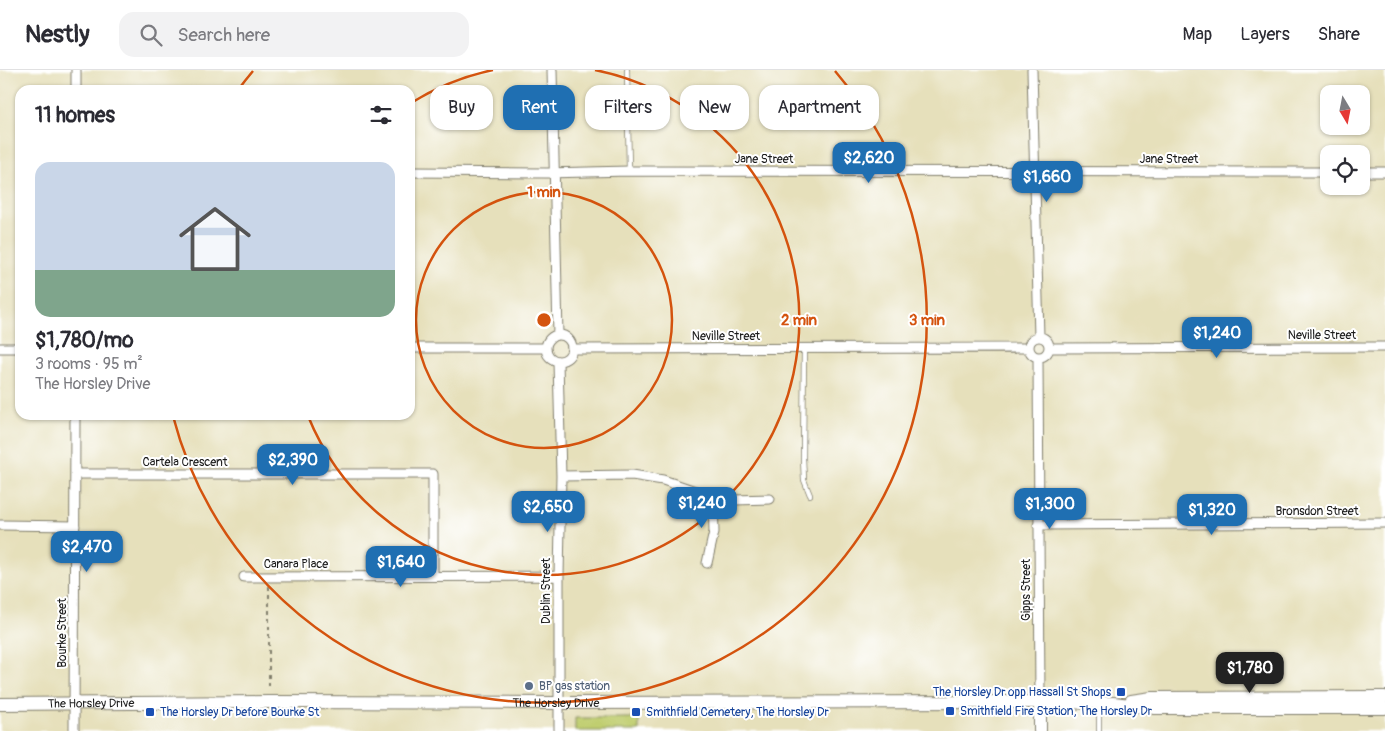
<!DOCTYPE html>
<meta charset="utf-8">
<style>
:root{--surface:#fff;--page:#f2f2f3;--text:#2b2b33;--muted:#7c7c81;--line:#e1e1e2;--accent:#1f6fb2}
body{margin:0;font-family:Pangolin,sans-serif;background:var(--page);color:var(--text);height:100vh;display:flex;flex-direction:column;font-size:19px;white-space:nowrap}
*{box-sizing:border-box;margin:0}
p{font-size:16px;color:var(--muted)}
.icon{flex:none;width:28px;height:28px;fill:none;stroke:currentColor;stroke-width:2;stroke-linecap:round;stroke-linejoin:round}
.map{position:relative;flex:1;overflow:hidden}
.sheet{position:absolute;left:15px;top:15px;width:400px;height:335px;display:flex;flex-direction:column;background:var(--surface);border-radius:15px;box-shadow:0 1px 4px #0004}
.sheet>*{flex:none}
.hud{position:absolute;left:430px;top:15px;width:475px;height:45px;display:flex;gap:10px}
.needle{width:32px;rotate:170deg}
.fabs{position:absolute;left:1320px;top:15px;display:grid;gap:10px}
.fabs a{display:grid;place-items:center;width:50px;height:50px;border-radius:10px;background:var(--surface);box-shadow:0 1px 4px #0004;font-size:25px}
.price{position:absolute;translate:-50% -42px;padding:0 11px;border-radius:10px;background:var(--accent);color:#fff;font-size:16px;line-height:32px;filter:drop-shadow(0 1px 2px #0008)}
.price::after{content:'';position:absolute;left:50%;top:30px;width:15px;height:11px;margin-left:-8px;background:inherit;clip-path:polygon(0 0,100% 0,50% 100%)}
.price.selected{background:#222;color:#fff}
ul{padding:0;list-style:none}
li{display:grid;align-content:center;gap:10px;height:265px;padding:0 20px}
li+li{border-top:1px solid var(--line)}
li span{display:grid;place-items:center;height:155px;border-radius:15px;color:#555}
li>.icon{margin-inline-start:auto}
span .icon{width:90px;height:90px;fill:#fffc;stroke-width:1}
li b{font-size:21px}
h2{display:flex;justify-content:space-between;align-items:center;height:60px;padding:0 20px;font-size:21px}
.pill{padding:0 18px;border-radius:15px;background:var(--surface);box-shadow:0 1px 4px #0004;font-size:18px;line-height:45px}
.pill.selected{background:var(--accent);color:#fff}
header{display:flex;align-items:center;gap:30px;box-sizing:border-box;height:70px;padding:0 25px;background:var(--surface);border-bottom:1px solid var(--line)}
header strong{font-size:24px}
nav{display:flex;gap:28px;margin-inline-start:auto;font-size:18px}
.search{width:350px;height:45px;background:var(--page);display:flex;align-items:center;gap:12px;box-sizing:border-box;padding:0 18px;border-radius:15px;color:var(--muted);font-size:19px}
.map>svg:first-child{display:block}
.green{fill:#c0ce70;stroke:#6e7546}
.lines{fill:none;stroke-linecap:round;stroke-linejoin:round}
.service-casing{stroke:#817e6c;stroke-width:6}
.minor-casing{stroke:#817e6c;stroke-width:11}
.secondary-casing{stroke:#817e6c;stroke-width:14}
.path{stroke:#817e6c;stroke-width:2;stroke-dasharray:4 4;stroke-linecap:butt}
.service{stroke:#fff;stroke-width:4.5}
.minor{stroke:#fff;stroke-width:9}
.secondary{stroke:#fff;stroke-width:12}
.ring{fill:none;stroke:#d4530e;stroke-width:2.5}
.service-dot{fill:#5c6f8a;stroke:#fff;stroke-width:2}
.transit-dot{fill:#1a4fb4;stroke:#fff;stroke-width:2}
.labels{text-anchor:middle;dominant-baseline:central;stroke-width:4;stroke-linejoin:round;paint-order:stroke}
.street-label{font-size:12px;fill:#1c1c1c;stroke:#fff}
.service-label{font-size:12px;fill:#4e5e75;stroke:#fff;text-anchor:start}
.transit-label{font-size:12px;fill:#164399;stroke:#fff;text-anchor:start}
.centre{fill:#d4530e;stroke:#fff;stroke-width:2.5}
.ring-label{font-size:15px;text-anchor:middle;font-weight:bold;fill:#d4530e;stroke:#fff;stroke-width:4;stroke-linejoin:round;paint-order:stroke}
</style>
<header>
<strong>Nestly</strong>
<div class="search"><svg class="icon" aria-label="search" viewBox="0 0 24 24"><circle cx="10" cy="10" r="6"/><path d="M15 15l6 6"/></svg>Search here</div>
<nav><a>Map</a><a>Layers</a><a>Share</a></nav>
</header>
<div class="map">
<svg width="1385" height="661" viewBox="0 0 1385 661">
<rect width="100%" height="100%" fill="#fff"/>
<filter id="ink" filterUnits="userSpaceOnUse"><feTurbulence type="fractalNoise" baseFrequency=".02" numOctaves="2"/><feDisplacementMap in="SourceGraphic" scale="10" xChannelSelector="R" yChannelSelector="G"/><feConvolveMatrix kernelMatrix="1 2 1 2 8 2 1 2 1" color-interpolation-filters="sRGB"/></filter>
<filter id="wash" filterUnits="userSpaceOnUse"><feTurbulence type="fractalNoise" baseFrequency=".0096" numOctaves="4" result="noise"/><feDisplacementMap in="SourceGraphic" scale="20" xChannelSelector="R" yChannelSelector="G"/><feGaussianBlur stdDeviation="1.12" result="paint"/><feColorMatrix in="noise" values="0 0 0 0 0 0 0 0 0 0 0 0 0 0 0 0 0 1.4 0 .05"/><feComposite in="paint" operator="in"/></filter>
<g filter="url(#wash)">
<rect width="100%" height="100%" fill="#e6e0bb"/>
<path class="green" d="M 575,648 L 639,648 L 639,661 L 575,661 Z"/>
</g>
<g filter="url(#ink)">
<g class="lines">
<defs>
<path id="service" d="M 627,0 L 629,101
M 804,278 L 803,388 L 804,410 L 810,425
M 1099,661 L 1099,635"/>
<path id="minor" d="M 76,0 L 76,20
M 552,0 L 558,265
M 1032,0 L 1039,267
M 410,102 L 546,103 L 629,101 L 1329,102
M 1361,102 L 1385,102
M546 278a13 13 0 1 1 26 0a13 13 0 1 1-26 0Z
M1029 277a10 10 0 1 1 20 0a10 10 0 1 1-20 0Z
M 0,278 L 20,278
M 410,278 L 545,278
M 1049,278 L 1385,277
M 572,279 L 1029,278
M 1038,287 L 1040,632
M 558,292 L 561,406 L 559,506 L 559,661
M 75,404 L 433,404 L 433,506
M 561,406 L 632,405 L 663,410 L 713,427 L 735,430 L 770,429
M 0,455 L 75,456
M 1038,455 L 1385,453
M 707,493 L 714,462 L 713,427
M 244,507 L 559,506
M 74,661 L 75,345"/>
<g id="secondary">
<path d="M 1131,631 L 1152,628 L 1385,627"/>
<path d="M 1040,632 L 1040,661"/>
<path id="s1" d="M 0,634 L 269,632 L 559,633 L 1040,632 L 1113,633 L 1155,638 L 1385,638"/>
</g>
</defs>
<use href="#service" class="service-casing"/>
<use href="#minor" class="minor-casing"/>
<use href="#secondary" class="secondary-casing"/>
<path class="path" d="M 269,516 L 269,619"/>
<use href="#service" class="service"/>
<use href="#minor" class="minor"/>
<use href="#secondary" class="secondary"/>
</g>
</g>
<g class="ring">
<circle cx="544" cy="250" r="128"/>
<path d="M411 33A255 255 0 0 1 493 0M595 0A255 255 0 1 1 308 346"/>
<path d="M238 20A383 383 0 0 1 253 1M835 1A383 383 0 1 1 173 346"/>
</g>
<circle class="service-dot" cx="529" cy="616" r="5"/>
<g class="transit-dot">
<rect x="1116" y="617" width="10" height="10" rx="2.5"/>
<rect x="945" y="636" width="10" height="10" rx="2.5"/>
<rect x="145" y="637" width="10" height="10" rx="2.5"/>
<rect x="631" y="637" width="10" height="10" rx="2.5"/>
</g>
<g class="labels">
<g class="street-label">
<text x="764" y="89">Jane Street</text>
<text x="1169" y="89">Jane Street</text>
<text x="1322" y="265">Neville Street</text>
<text x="726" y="266">Neville Street</text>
<text x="185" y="392">Cartela Crescent</text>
<text x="1317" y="441">Bronsdon Street</text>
<text x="296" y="494">Canara Place</text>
<text transform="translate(1026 520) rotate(-90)">Gipps Street</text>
<text transform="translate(546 521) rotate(-90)">Dublin Street</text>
<text transform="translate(62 563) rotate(-90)">Bourke Street</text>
<text stroke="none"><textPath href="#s1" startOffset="91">The Horsley Drive</textPath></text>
<text stroke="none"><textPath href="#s1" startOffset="556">The Horsley Drive</textPath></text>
</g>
<g class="service-label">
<text x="539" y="616">BP gas station</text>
</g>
<g class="transit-label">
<text x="1111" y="622" text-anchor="end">The Horsley Dr opp Hassall St Shops</text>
<text x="960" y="641">Smithfield Fire Station, The Horsley Dr</text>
<text x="160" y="642">The Horsley Dr before Bourke St</text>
<text x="646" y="642">Smithfield Cemetery, The Horsley Dr</text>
</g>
</g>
<circle cx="544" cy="250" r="8" class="centre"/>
<g class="ring-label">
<text x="544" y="127">1 min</text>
<text x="799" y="255">2 min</text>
<text x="927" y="255">3 min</text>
</g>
</svg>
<div class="fabs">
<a><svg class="needle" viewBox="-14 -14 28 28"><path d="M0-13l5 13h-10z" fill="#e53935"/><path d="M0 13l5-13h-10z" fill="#7c7c81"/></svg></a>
<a><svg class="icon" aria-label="locate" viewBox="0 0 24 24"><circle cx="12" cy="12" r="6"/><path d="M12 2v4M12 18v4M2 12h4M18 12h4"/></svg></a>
</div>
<b class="price" style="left:869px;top:114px">$2,620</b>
<b class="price" style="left:1047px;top:133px">$1,660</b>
<b class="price" style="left:1217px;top:289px">$1,240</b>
<b class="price" style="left:293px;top:416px">$2,390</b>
<b class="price" style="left:702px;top:459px">$1,240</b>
<b class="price" style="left:1050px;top:460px">$1,300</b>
<b class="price" style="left:548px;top:463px">$2,650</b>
<b class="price" style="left:1212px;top:466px">$1,320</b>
<b class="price" style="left:87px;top:503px">$2,470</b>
<b class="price" style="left:401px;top:518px">$1,640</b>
<b class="price selected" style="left:1250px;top:624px">$1,780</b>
<div class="hud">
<a class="pill">Buy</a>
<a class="pill selected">Rent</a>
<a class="pill">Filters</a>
<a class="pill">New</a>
<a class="pill">Apartment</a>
</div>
<section class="sheet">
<h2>11 homes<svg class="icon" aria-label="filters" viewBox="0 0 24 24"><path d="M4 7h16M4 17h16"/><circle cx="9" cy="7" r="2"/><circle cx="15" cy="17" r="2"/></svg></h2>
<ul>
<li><span style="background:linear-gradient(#c9d6e8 70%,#7fa58c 0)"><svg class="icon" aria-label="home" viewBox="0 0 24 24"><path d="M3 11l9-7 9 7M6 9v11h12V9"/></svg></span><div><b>$1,780/mo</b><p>3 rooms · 95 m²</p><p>The Horsley Drive</p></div></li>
</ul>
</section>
</div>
